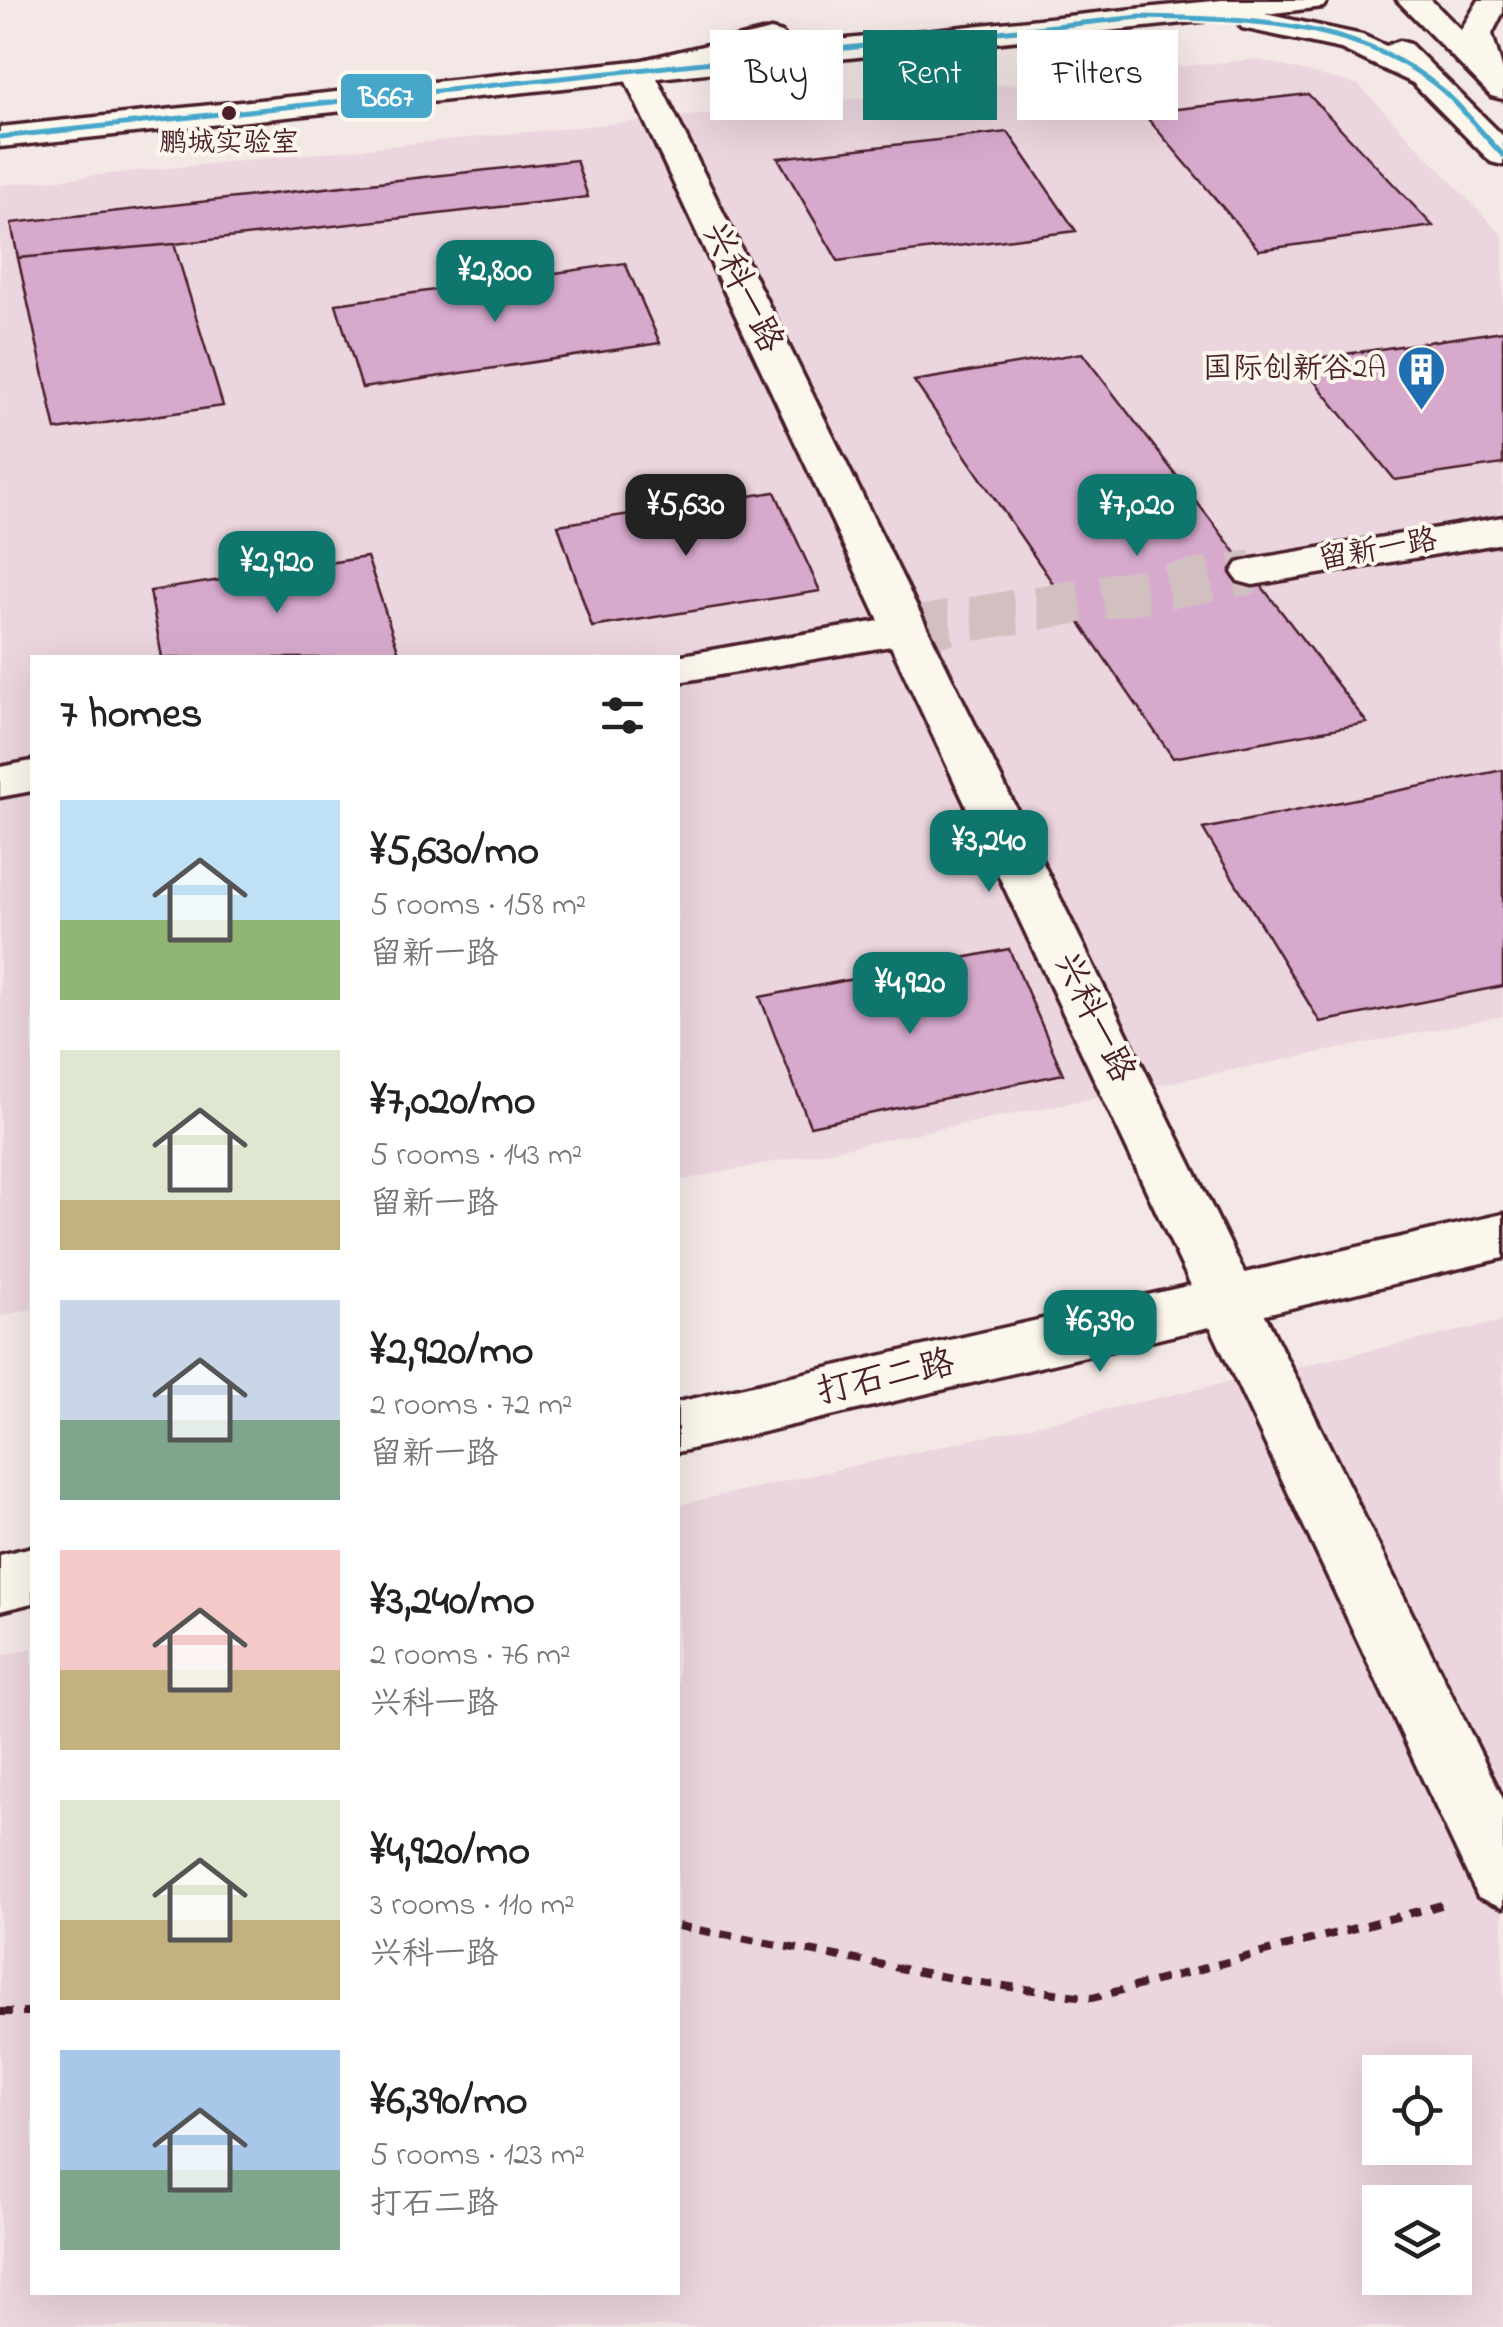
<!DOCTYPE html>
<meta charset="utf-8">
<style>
:root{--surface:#fff;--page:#f2f2f2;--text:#222;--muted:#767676;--accent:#0f766e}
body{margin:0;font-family:"Indie Flower","LXGW WenKai TC",sans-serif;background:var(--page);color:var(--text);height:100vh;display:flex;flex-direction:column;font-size:38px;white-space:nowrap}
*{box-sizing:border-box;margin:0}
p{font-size:32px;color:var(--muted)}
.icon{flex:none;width:55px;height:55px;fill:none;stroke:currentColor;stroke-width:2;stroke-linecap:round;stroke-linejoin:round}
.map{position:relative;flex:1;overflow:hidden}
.side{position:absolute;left:30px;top:655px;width:650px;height:1640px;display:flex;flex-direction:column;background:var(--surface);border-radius:0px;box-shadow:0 10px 40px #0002}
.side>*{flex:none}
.banner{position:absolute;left:710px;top:30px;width:642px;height:90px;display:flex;gap:20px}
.tools{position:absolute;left:1362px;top:2055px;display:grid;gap:20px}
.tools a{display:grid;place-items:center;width:110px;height:110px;border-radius:0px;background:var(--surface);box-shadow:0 10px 40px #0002;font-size:50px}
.price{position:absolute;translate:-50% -85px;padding:0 22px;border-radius:20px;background:var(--accent);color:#fff;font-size:32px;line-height:65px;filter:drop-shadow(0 2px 5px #0008)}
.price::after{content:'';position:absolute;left:50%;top:60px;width:30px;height:22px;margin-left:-15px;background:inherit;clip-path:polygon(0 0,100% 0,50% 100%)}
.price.active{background:#222;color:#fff}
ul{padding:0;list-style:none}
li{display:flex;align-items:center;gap:30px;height:250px;padding:0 30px}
li span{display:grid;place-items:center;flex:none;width:280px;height:200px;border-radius:0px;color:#555}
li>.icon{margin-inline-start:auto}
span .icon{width:120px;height:120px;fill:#fffc;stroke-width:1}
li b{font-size:42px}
h2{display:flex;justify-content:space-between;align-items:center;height:120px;padding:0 30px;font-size:42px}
.chip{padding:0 35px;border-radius:0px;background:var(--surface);box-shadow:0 10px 40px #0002;font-size:35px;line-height:90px}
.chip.active{background:var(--accent);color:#fff}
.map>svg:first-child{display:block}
.built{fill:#ebd5de;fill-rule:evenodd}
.building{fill:#d7aacd;stroke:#4a1f2b;stroke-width:2.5}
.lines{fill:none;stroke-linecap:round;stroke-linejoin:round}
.minor-tunnel{stroke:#d2c0c1;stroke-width:44;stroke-dasharray:44 22;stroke-linecap:butt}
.minor-casing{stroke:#4a1f2b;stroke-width:7}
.secondary-casing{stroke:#4a1f2b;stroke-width:7}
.path{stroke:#4a1f2b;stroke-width:8;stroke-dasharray:12 10;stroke-linecap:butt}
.minor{fill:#fbf7ec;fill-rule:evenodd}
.secondary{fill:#fbf7ec;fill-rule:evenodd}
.bus-1-casing{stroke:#fbf7ec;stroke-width:10}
.bus-1{stroke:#47a7ca;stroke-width:5}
.bus-dot{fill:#4a1f2b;stroke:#fbf7ec;stroke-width:4}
.labels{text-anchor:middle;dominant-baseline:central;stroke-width:8;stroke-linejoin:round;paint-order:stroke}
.far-bus-label{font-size:28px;fill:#4a1f2b;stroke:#fbf7ec}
.far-poi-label{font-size:30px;fill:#4a1f2b;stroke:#fbf7ec;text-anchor:end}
.far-street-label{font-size:30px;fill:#4a1f2b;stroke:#fbf7ec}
.street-label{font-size:35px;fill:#4a1f2b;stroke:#fbf7ec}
.line-badge{stroke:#fbf7ec;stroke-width:4}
.badge-label{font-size:28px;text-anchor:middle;font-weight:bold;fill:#fff}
</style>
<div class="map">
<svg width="1503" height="2327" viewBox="0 0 1503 2327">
<rect width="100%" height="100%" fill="#f4e8e6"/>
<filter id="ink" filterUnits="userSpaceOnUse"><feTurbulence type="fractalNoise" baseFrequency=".01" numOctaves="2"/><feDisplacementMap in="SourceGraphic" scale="20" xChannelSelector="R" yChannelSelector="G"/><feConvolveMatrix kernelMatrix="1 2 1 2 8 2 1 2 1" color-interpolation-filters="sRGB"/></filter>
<g filter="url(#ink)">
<path class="built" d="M 1255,59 L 1359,85 L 1503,236 L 1503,1016 L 678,1181 L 678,658 L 32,658 L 32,1309 L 0,1316 L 0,185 Z
M 1503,1321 L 1503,2327 L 0,2327 L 0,1656 L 32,1648 L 32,2292 L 678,2292 L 678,1505 ZM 1380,2072 L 1455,2072 L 1455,2148 L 1380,2148 ZM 1380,2202 L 1455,2202 L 1455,2278 L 1380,2278 Z"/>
<path class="building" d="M 1308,94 L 1433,226 L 1259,250 L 1143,113 Z
M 1008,132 L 1076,231 L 838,261 L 778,158 Z
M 576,160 L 588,197 L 174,244 L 18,258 L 11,223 Z
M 174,244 L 223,406 L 56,430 L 18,258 Z
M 625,263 L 660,343 L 362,388 L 336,304 Z
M 1503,331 L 1503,464 L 1395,480 L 1298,361 Z
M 1082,353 L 1367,723 L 1173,758 L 914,381 Z
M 775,492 L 820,591 L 592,627 L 558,525 Z
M 367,557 L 399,653 L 368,658 L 162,658 L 150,591 Z
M 1503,770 L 1503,986 L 1320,1022 L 1203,829 Z
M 1009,949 L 1063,1074 L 810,1126 L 760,997 Z"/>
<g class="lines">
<path class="minor-tunnel" d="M 907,630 L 1253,572"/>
<defs>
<path id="minor" d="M 771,30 L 782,33 L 787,40 L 782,47 L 656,76 L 1503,1799 L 1503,1907 L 1478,1897 L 891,646 L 678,682 L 678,658 L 665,658 L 879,621 L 621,71 L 626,64 Z
M 1503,517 L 1503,543 L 1253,585 L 1238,581 L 1232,572 L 1238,563 L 1253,559 Z
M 32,761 L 32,791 L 0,797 L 0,767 Z"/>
<path id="secondary" d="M 1222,0 L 1328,0 L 1323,7 L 1265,14 L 1362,35 L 1386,46 L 1399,41 L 1410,44 L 1503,136 L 1503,165 L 1491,162 L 1413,83 L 1341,49 L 1242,28 L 1237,21 L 1240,17 L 0,147 L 0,127 Z
M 1397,0 L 1431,0 L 1461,30 L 1479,0 L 1503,0 L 1503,12 L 1492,34 L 1503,71 L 1503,99 L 1491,96 Z
M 1503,1214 L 1503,1258 L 678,1452 L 678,1402 Z
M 32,1547 L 32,1603 L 0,1611 L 0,1555 Z"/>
</defs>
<use href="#minor" class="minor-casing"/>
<use href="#secondary" class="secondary-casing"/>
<path class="path" d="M 678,1926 L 967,1981 L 1092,1998 L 1449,1903
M 0,2012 L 32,2012"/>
<use href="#minor" class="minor"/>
<use href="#secondary" class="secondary"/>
<defs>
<path id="bus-1" d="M 0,137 L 1140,17 C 1239,19 1344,19 1428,79 C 1457,99 1478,130 1503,155"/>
</defs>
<use href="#bus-1" class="bus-1-casing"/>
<use href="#bus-1" class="bus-1"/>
</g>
</g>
<defs>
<symbol id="building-pin" viewBox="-11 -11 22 30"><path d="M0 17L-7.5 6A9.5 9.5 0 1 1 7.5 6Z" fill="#1f6fb2" stroke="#fbf7ec"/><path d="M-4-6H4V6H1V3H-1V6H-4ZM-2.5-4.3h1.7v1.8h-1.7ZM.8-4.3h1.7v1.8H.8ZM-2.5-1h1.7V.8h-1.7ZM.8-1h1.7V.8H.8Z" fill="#fff"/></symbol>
</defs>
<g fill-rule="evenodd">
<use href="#building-pin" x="1394" y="342" width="55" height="75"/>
</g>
<circle class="bus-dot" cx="229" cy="113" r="9"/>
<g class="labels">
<g class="far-bus-label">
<text x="229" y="144">鹏城实验室</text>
</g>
<g class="far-poi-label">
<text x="1386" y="370">国际创新谷2A</text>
</g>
<g class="far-street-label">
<text transform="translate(1378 551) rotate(-10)">留新一路</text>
</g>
<g class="street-label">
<text transform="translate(741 288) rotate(64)">兴科一路</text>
<text transform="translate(1093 1018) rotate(64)">兴科一路</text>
<text transform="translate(886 1379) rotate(-13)">打石二路</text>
</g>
</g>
<rect class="line-badge" x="339" y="72" width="95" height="48" rx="10" fill="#47a7ca"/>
<g class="badge-label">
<text x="386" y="106">B667</text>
</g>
</svg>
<div class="tools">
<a><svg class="icon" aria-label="locate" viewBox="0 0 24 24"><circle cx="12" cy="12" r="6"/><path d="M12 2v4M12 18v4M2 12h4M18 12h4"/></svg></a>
<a><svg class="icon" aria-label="layers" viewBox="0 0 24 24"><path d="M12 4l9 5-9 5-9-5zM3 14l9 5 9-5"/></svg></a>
</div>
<b class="price" style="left:495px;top:325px">¥2,800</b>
<b class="price active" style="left:686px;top:559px">¥5,630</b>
<b class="price" style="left:1137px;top:559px">¥7,020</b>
<b class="price" style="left:277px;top:616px">¥2,920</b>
<b class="price" style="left:989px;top:895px">¥3,240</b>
<b class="price" style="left:910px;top:1037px">¥4,920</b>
<b class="price" style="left:1100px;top:1375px">¥6,390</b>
<div class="banner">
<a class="chip">Buy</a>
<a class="chip active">Rent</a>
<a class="chip">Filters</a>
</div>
<section class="side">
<h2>7 homes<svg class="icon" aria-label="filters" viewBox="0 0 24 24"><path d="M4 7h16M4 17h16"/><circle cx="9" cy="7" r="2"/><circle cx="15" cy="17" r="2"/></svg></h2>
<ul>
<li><span style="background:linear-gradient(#bfe0f5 60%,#8fb573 0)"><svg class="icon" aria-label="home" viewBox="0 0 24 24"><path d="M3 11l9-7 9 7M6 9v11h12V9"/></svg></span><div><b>¥5,630/mo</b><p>5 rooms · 158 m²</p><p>留新一路</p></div></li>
<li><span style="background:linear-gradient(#dfe7d0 75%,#c2b280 0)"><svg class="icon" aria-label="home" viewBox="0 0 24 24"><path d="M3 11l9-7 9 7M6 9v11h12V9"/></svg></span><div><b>¥7,020/mo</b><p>5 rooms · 143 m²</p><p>留新一路</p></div></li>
<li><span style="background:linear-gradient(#c9d6e8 60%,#7fa58c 0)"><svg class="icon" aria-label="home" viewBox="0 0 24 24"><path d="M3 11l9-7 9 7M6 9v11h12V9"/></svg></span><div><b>¥2,920/mo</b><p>2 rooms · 72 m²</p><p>留新一路</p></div></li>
<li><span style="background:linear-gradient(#f6c9c9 60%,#c2b280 0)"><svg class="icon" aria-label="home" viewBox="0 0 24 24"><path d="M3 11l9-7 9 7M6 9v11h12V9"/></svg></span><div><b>¥3,240/mo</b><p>2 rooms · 76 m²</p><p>兴科一路</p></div></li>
<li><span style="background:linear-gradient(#dfe7d0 60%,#c2b280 0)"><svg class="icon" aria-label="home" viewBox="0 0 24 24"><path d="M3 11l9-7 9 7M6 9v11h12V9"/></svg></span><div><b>¥4,920/mo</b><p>3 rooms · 110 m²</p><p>兴科一路</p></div></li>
<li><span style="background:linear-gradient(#a9c7e8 60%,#7fa58c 0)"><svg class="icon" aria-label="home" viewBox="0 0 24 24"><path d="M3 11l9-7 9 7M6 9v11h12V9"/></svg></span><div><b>¥6,390/mo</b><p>5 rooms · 123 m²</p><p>打石二路</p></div></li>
</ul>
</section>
</div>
